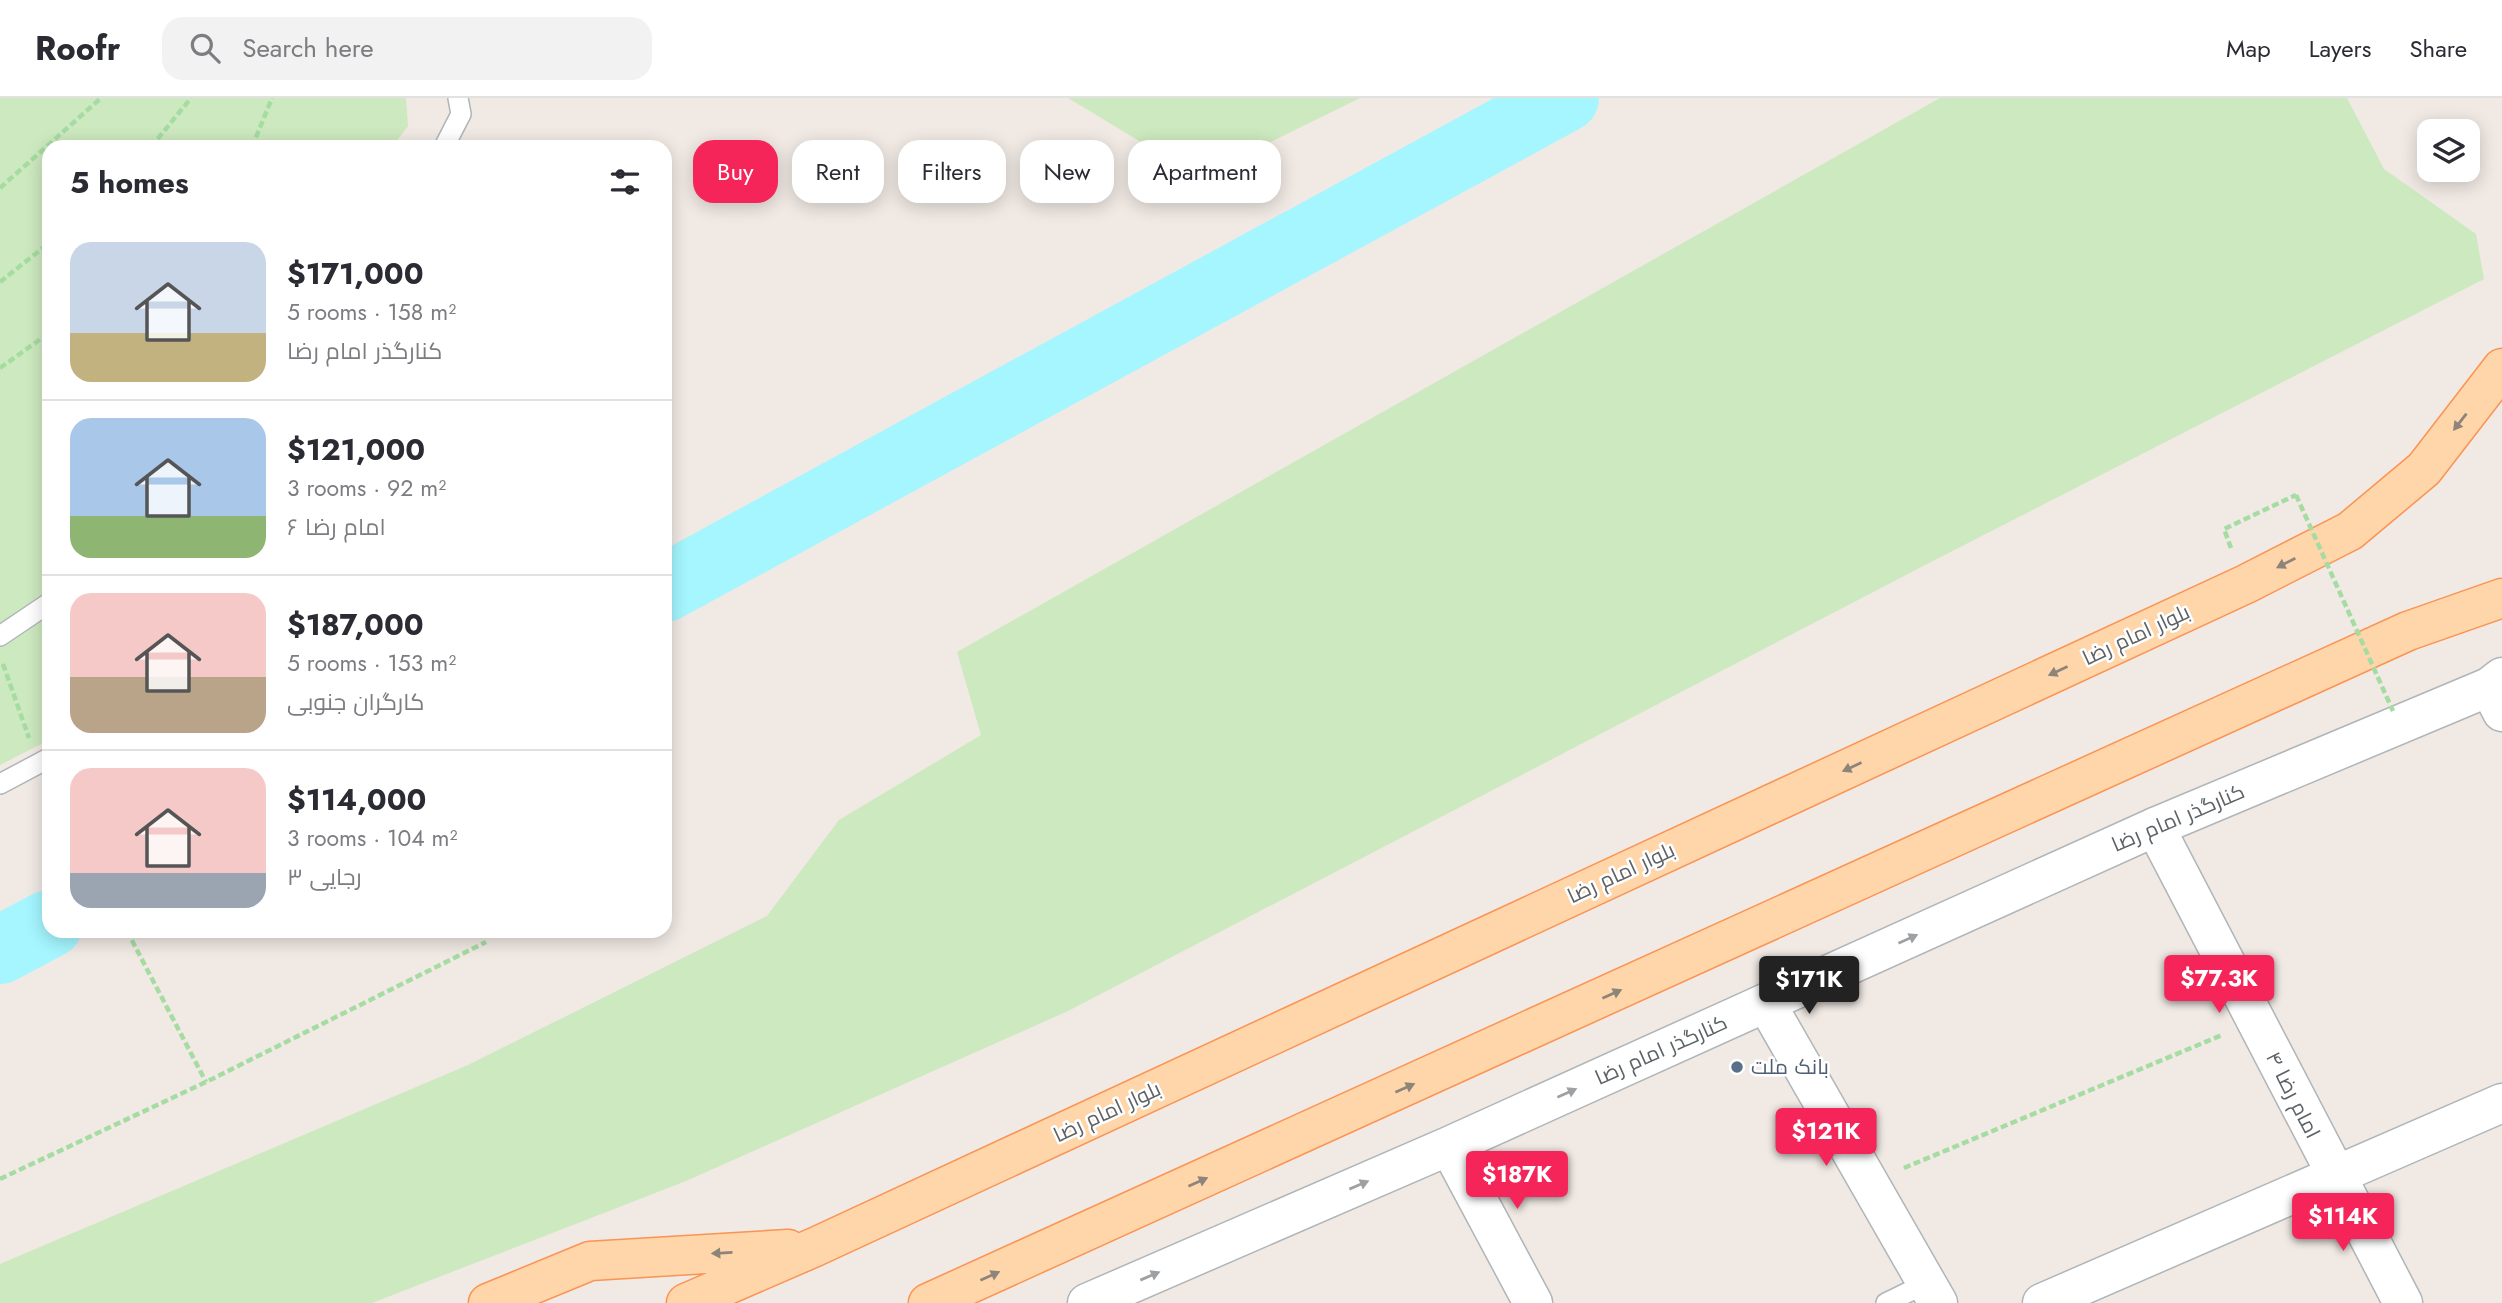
<!DOCTYPE html>
<meta charset="utf-8">
<style>
:root{--surface:#fff;--page:#f2f2f3;--text:#2b2b33;--muted:#7c7c81;--line:#e1e1e2;--accent:#f52559}
body{margin:0;font-family:Jost,Cairo,sans-serif;background:var(--page);color:var(--text);height:100vh;display:flex;flex-direction:column;font-size:26px;white-space:nowrap}
*{box-sizing:border-box;margin:0}
p{font-size:23px;color:var(--muted)}
.icon{flex:none;width:38px;height:38px;fill:none;stroke:currentColor;stroke-width:2;stroke-linecap:round;stroke-linejoin:round}
.map{position:relative;flex:1;overflow:hidden}
.drawer{position:absolute;left:42px;top:42px;width:630px;height:798px;display:flex;flex-direction:column;background:var(--surface);border-radius:21px;box-shadow:0 4px 18px #0003}
.drawer>*{flex:none}
.banner{position:absolute;left:693px;top:42px;width:665px;height:63px;display:flex;gap:14px}
.fabs{position:absolute;left:2417px;top:21px;display:grid;gap:14px}
.fabs a{display:grid;place-items:center;width:63px;height:63px;border-radius:14px;background:var(--surface);box-shadow:0 4px 18px #0003;font-size:35px}
.price{position:absolute;translate:-50% -60px;padding:0 16px;border-radius:7px;background:var(--accent);color:#fff;font-size:23px;line-height:46px;filter:drop-shadow(0 2px 4px #0008)}
.price::after{content:'';position:absolute;left:50%;top:42px;width:21px;height:16px;margin-left:-10px;background:inherit;clip-path:polygon(0 0,100% 0,50% 100%)}
.price.selected{background:#222;color:#fff}
ul{padding:0;list-style:none}
li{display:flex;align-items:center;gap:21px;height:175px;padding:0 28px}
li+li{border-top:2px solid var(--line)}
li span{display:grid;place-items:center;flex:none;width:196px;height:140px;border-radius:21px;color:#555}
li>.icon{margin-inline-start:auto}
span .icon{width:84px;height:84px;fill:#fffc;stroke-width:1}
li b{font-size:30px}
h2{display:flex;justify-content:space-between;align-items:center;height:84px;padding:0 28px;font-size:30px}
.pill{padding:0 24px;border-radius:21px;background:var(--surface);box-shadow:0 4px 18px #0003;font-size:24px;line-height:63px}
.pill.selected{background:var(--accent);color:#fff}
header{display:flex;align-items:center;gap:42px;box-sizing:border-box;height:98px;padding:0 35px;background:var(--surface);border-bottom:2px solid var(--line)}
header strong{font-size:33px}
nav{display:flex;gap:38px;margin-inline-start:auto;font-size:24px}
.search{width:490px;height:63px;background:var(--page);display:flex;align-items:center;gap:18px;box-sizing:border-box;padding:0 24px;border-radius:21px;color:var(--muted);font-size:26px}
.map>svg:first-child{display:block}
.green{fill:#cde9bf}
.lines{fill:none;stroke-linecap:round;stroke-linejoin:round}
.river{stroke:#a5f6ff;stroke-width:68}
.service-casing{stroke:#b0b5b8;stroke-width:22}
.minor-casing{stroke:#b0b5b8;stroke-width:41}
.tertiary-casing{stroke:#b0b5b8;stroke-width:41}
.primary-casing{stroke:#fb9352;stroke-width:41}
.path{stroke:#a5dca1;stroke-width:4.5;stroke-dasharray:7 3.5;stroke-linecap:butt}
.service{stroke:#fff;stroke-width:19}
.minor{stroke:#fff;stroke-width:38}
.tertiary{stroke:#fff;stroke-width:38}
.primary{stroke:#ffd5aa;stroke-width:38}
.path-bridge{stroke:#a5dca1;stroke-width:4.5;stroke-dasharray:7 3.5;stroke-linecap:butt}
.oneway{fill:#8d857a}
.oneway2{fill:#9da1a3}
.service-dot{fill:#5c6f8a;stroke:#fff;stroke-width:2.5}
.labels{text-anchor:middle;dominant-baseline:central;stroke-width:5;stroke-linejoin:round;paint-order:stroke}
.street-label{font-size:21px;fill:#5c6366;stroke:#fff}
.service-label{font-size:21px;fill:#4e5e75;stroke:#fff;text-anchor:start}
</style>
<header>
<strong>Roofr</strong>
<div class="search"><svg class="icon" aria-label="search" viewBox="0 0 24 24"><circle cx="10" cy="10" r="6"/><path d="M15 15l6 6"/></svg>Search here</div>
<nav><a>Map</a><a>Layers</a><a>Share</a></nav>
</header>
<div class="map">
<svg width="2502" height="1205" viewBox="0 0 2502 1205">
<rect width="100%" height="100%" fill="#f0e9e4"/>
<path class="green" d="M 0,0 L 406,0 L 408,28 L 392,49 L 49,49 L 49,642 L 0,667 Z
M 1068,0 L 1360,0 L 1199,79 Z
M 1940,0 L 2347,0 L 2384,71 L 2476,136 L 2484,181 L 1929,465 L 1068,913 L 686,1083 L 372,1205 L 0,1205 L 0,1166 L 468,967 L 767,818 L 839,722 L 981,637 L 957,554 Z"/>
<g class="lines">
<path class="river" d="M 665,490 L 1565,0
M 0,852 L 49,826"/>
<defs>
<path id="service" d="M 444,49 L 461,16 L 458,0
M 0,538 L 49,505
M 0,686 L 49,660
M 1886,1205 L 1927,1185"/>
<path id="minor" d="M 2489,589 L 2502,614
M 2155,729 L 2403,1205
M 1766,905 L 1938,1205
M 2042,1205 L 2502,1005"/>
<path id="tertiary" d="M 1449,1048 L 1533,1205
M 1087,1205 L 1449,1048 L 2155,729 L 2489,589 L 2502,579"/>
<path id="primary" d="M 488,1205 L 590,1163 L 788,1151
M 686,1205 L 815,1149 L 2246,486 L 2350,433 L 2424,371 L 2502,270
M 928,1205 L 2408,533 L 2502,500"/>
</defs>
<use href="#service" class="service-casing"/>
<use href="#minor" class="minor-casing"/>
<use href="#tertiary" class="tertiary-casing"/>
<use href="#primary" class="primary-casing"/>
<path class="path" d="M 151,49 L 191,0
M 252,49 L 272,0
M 0,90 L 101,0
M 0,184 L 49,145
M 0,270 L 49,235
M 2231,450 L 2224,431 L 2296,397
M 3,566 L 29,640
M 127,833 L 206,984
M 1904,1070 L 2222,937
M 0,1081 L 206,984 L 486,844"/>
<use href="#service" class="service"/>
<use href="#minor" class="minor"/>
<use href="#tertiary" class="tertiary"/>
<use href="#primary" class="primary"/>
<path class="path-bridge" d="M 2296,397 L 2393,613"/>
</g>
<defs><path id="oneway-solid" d="M-6-.8H1V-3.2L6.5 0L1 3.2V.8H-6Z" transform="scale(1.75)"/></defs>
<g class="oneway">
<use href="#oneway-solid" transform="translate(2460 324) rotate(128)"/>
<use href="#oneway-solid" transform="translate(2286 465) rotate(153)"/>
<use href="#oneway-solid" transform="translate(2058 573) rotate(155)"/>
<use href="#oneway-solid" transform="translate(1852 669) rotate(155)"/>
<use href="#oneway-solid" transform="translate(1612 896) rotate(-24)"/>
<use href="#oneway-solid" transform="translate(1405 990) rotate(-24)"/>
<use href="#oneway-solid" transform="translate(1198 1084) rotate(-24)"/>
<use href="#oneway-solid" transform="translate(722 1155) rotate(177)"/>
<use href="#oneway-solid" transform="translate(990 1178) rotate(-24)"/>
</g>
<g class="oneway2">
<use href="#oneway-solid" transform="translate(1908 841) rotate(-24)"/>
<use href="#oneway-solid" transform="translate(1567 995) rotate(-24)"/>
<use href="#oneway-solid" transform="translate(1359 1087) rotate(-23)"/>
<use href="#oneway-solid" transform="translate(1150 1178) rotate(-23)"/>
</g>
<circle class="service-dot" cx="1737" cy="969" r="7"/>
<g class="labels">
<g class="street-label">
<text transform="translate(2136 537) rotate(-25)">بلوار امام رضا</text>
<text transform="translate(2178 720) rotate(-23)">کنارگذر امام رضا</text>
<text transform="translate(1621 775) rotate(-25)">بلوار امام رضا</text>
<text transform="translate(1661 952) rotate(-24)">کنارگذر امام رضا</text>
<text transform="translate(2293 997) rotate(63)">امام رضا ۴</text>
<text transform="translate(1107 1014) rotate(-25)">بلوار امام رضا</text>
</g>
<g class="service-label">
<text x="1751" y="969">بانک ملت</text>
</g>
</g>
</svg>
<div class="fabs">
<a><svg class="icon" aria-label="layers" viewBox="0 0 24 24"><path d="M12 4l9 5-9 5-9-5zM3 14l9 5 9-5"/></svg></a>
</div>
<b class="price" style="left:2219px;top:917px">$77.3K</b>
<b class="price selected" style="left:1809px;top:918px">$171K</b>
<b class="price" style="left:1826px;top:1070px">$121K</b>
<b class="price" style="left:1517px;top:1113px">$187K</b>
<b class="price" style="left:2343px;top:1155px">$114K</b>
<div class="banner">
<a class="pill selected">Buy</a>
<a class="pill">Rent</a>
<a class="pill">Filters</a>
<a class="pill">New</a>
<a class="pill">Apartment</a>
</div>
<section class="drawer">
<h2>5 homes<svg class="icon" aria-label="filters" viewBox="0 0 24 24"><path d="M4 7h16M4 17h16"/><circle cx="9" cy="7" r="2"/><circle cx="15" cy="17" r="2"/></svg></h2>
<ul>
<li><span style="background:linear-gradient(#c9d6e8 65%,#c2b280 0)"><svg class="icon" aria-label="home" viewBox="0 0 24 24"><path d="M3 11l9-7 9 7M6 9v11h12V9"/></svg></span><div><b>$171,000</b><p>5 rooms · 158 m²</p><p>کنارگذر امام رضا</p></div></li>
<li><span style="background:linear-gradient(#a9c7e8 70%,#8fb573 0)"><svg class="icon" aria-label="home" viewBox="0 0 24 24"><path d="M3 11l9-7 9 7M6 9v11h12V9"/></svg></span><div><b>$121,000</b><p>3 rooms · 92 m²</p><p>امام رضا ۶</p></div></li>
<li><span style="background:linear-gradient(#f6c9c9 60%,#b9a48a 0)"><svg class="icon" aria-label="home" viewBox="0 0 24 24"><path d="M3 11l9-7 9 7M6 9v11h12V9"/></svg></span><div><b>$187,000</b><p>5 rooms · 153 m²</p><p>کارگران جنوبی</p></div></li>
<li><span style="background:linear-gradient(#f6c9c9 75%,#9aa5b1 0)"><svg class="icon" aria-label="home" viewBox="0 0 24 24"><path d="M3 11l9-7 9 7M6 9v11h12V9"/></svg></span><div><b>$114,000</b><p>3 rooms · 104 m²</p><p>رجایی ۳</p></div></li>
</ul>
</section>
</div>
